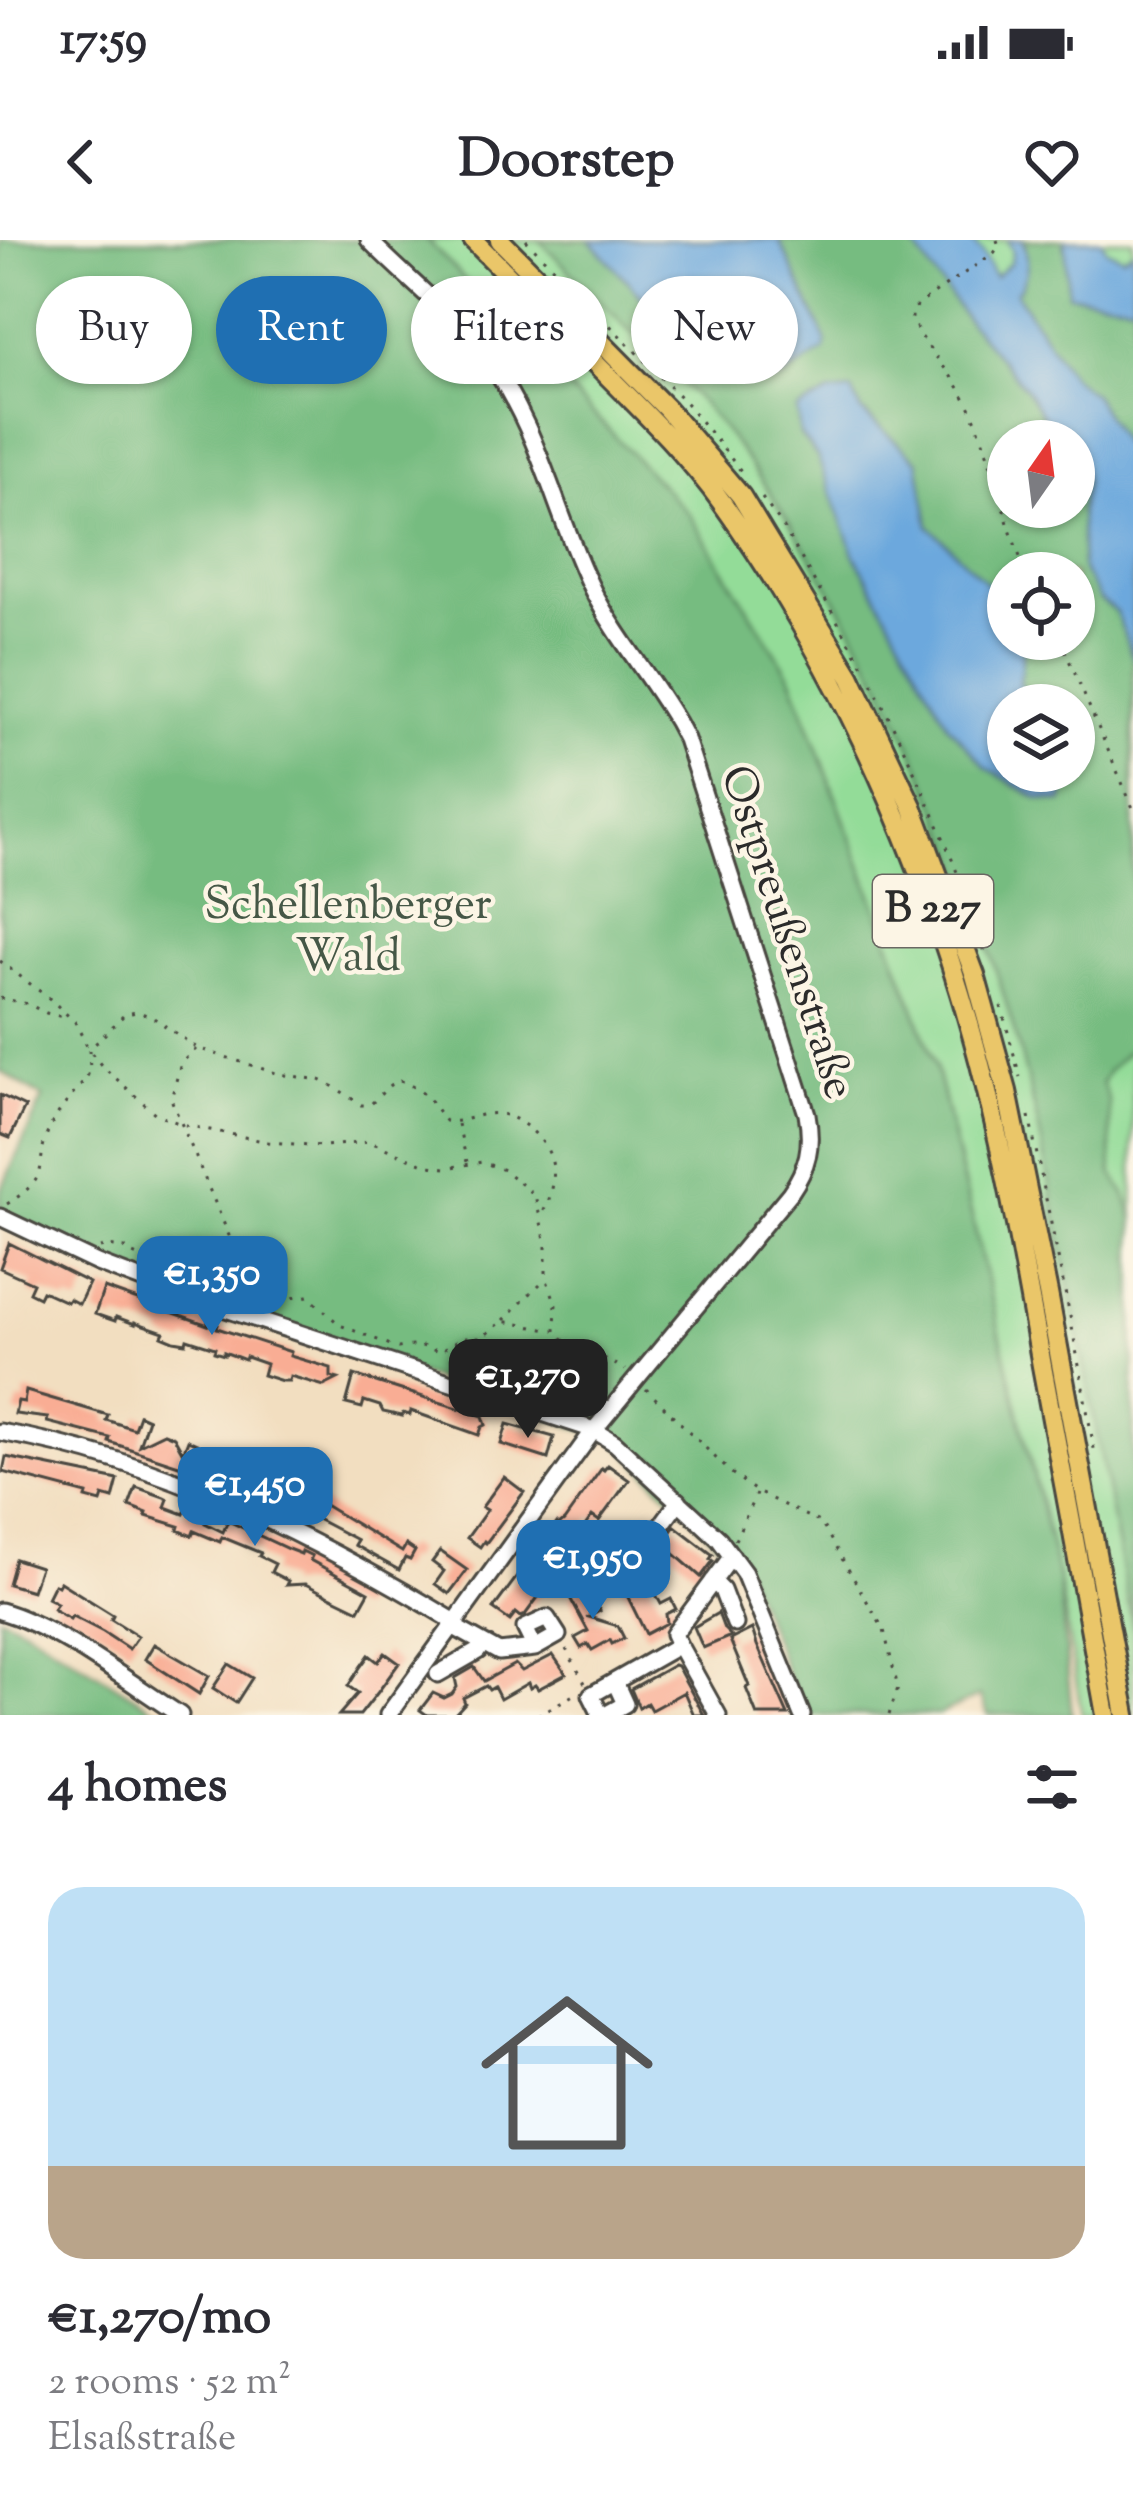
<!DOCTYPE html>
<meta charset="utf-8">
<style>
:root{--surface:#fff;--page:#f7f7f7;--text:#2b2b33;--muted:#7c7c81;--line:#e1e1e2;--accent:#1f6fb2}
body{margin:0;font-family:"Sorts Mill Goudy",serif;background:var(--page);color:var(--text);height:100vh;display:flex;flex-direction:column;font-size:45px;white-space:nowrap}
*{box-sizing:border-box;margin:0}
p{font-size:39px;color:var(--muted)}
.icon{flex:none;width:66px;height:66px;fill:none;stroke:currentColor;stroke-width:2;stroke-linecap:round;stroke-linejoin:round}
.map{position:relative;height:1475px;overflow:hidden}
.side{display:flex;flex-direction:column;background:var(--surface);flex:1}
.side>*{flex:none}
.hud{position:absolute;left:36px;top:36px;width:1062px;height:108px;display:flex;gap:24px}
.needle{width:78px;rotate:14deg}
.tools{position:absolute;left:987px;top:180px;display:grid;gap:24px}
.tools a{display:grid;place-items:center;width:108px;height:108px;border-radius:50%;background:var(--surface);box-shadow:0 3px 9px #0004;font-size:60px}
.price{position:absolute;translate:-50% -102px;padding:0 27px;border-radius:24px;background:var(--accent);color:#fff;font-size:39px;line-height:78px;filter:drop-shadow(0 3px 6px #0008)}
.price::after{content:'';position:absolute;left:50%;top:72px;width:36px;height:27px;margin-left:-18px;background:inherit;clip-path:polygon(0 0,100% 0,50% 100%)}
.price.selected{background:#222;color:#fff}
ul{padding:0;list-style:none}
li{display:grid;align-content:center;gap:24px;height:636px;padding:0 48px}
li+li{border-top:3px solid var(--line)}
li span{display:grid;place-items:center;height:372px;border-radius:36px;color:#555}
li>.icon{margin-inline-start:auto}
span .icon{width:216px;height:216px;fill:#fffc;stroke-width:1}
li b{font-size:51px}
h2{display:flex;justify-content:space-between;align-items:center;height:144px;padding:0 48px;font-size:51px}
.pill{padding:0 42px;border-radius:54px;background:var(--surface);box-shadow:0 3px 9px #0004;font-size:42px;line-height:108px}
.pill.selected{background:var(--accent);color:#fff}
.status{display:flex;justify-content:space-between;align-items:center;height:84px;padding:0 60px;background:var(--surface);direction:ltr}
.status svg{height:33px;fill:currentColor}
header{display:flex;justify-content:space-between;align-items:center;height:156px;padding:0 48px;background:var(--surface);font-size:54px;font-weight:700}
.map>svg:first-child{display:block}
.green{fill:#93dc98;stroke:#5f8462;stroke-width:3;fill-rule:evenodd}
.forest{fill:#76bc80;stroke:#507456;stroke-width:3;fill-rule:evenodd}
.water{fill:#6ca8dd;stroke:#4c6a84;stroke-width:3}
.building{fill:#f9ad94}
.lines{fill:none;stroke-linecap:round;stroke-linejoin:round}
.minor-casing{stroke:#494641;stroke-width:21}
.major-casing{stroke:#494641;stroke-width:24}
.path{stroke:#494641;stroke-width:3;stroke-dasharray:3 9;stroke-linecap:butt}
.minor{stroke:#fff;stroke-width:15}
.major{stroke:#eac669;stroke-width:18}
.labels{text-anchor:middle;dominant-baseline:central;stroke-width:9;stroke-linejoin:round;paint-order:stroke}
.shield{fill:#fcf5e5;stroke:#6a6863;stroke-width:3}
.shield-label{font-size:42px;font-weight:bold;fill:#2b2b2b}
.park-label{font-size:45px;fill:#455746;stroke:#fcf5e5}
.street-label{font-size:45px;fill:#2b2b2b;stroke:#fcf5e5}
</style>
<div class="status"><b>17:59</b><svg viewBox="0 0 49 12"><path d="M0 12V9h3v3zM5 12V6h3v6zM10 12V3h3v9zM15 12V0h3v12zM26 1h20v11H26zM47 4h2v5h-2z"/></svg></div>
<header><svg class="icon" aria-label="back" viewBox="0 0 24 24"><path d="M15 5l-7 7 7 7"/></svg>Doorstep<svg class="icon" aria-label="heart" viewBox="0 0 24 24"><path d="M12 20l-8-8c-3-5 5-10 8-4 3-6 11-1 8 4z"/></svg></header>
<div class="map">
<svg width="1133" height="1475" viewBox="0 0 1133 1475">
<rect width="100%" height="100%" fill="#fcf5e5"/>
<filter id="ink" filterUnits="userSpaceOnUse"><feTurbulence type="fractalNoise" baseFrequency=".00833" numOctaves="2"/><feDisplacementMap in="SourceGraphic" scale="24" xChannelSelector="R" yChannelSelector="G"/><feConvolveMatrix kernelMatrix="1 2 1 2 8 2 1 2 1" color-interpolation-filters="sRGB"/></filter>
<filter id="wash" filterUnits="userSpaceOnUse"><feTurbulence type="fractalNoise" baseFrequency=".004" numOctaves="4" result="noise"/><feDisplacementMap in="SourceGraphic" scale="48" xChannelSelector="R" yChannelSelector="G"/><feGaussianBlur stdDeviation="2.7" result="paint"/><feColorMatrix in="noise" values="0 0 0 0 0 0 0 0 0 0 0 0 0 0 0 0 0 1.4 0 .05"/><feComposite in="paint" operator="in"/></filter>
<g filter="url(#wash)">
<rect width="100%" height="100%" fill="#f2dec0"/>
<path class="green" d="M 427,0 L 1133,0 L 1133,1475 L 1082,1475 L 1059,1341 L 936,827 L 791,437 L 462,38 ZM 1008,201 L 1074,201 L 1074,267 L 1008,267 ZM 1008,333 L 1074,333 L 1074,399 L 1008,399 ZM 1008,465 L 1074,465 L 1074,531 L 1008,531 Z"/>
<path class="forest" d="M 0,0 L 427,0 L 689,274 L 791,437 L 936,827 L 1059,1341 L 1072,1475 L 988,1475 L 980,1456 L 938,1475 L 804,1475 L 746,1333 L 615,1201 L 168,1048 L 0,974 L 0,952 L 43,858 L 0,831 Z
M 539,0 L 590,0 L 677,96 L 826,100 L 779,0 L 910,0 L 967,80 L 1024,147 L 1059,201 L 1008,201 L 1008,267 L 1074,267 L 1074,225 L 1082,223 L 1085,243 L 1080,271 L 1083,298 L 1099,359 L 1116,372 L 1133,419 L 1133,806 L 1109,830 L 1102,843 L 1109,861 L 1112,933 L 1125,954 L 1133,976 L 1133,1390 C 1110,1264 1087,1139 1063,1013 C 1050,945 1038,875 1019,808 C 973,641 909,480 819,331 C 783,272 745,212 699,160 ZM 852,151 L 862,171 L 918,221 L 929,286 L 1008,364 L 1008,333 L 1074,333 L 1074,399 L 1023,399 L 1020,441 L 1026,465 L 1074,465 L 1074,531 L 1058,531 L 1067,544 L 987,528 L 949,486 L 903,401 L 817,216 L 800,195 Z
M 1022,0 L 1065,0 L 1064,8 L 1117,61 L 1133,64 L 1133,221 L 1093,154 L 1071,137 L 1016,53 L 1022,45 L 1026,6 Z
M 0,1376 L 23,1387 L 164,1475 L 0,1475 Z"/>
<path class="water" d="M 590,0 L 779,0 L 826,100 L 825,110 L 782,138 L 768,143 L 734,128 L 677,96 Z
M 910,0 L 969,0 L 982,12 L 995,37 L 1010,23 L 1013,11 L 1007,0 L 1022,0 C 1031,18 1028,38 1016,53 L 1071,137 L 1093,154 L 1133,221 L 1133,419 L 1116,372 L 1099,359 L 1082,329 L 1080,271 L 1085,243 L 1082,224 L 1074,225 L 1074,201 L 1059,201 L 1024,147 L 967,80 Z
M 1065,0 L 1101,0 L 1107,10 L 1123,17 L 1133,11 L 1133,64 L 1068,54 Z
M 852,151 L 862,172 L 918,221 L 929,286 L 1008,364 L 1008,399 L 1024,401 L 1020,441 L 1026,465 L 1008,465 L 1008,531 L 1058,531 L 1067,544 L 1062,562 L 1038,558 L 987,528 L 949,486 L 855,316 L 817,216 L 800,195 L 797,170 L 830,153 Z"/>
<g id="blocks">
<path class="building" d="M 0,855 L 25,867 L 10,898 L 0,894 Z
M 9,1003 L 89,1043 L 79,1064 L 69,1059 L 67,1062 L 42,1051 L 39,1057 L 29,1052 L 33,1043 L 0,1028 Z
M 104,1048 L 208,1085 L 208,1082 L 218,1085 L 217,1088 L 291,1112 L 290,1116 L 331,1128 L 331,1137 L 338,1139 L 324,1146 L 290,1136 L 289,1141 L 282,1141 L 263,1135 L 266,1124 L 246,1117 L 245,1120 L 224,1112 L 224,1115 L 214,1112 L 215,1108 L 187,1099 L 186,1103 L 174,1101 L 162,1096 L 164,1092 L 135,1082 L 135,1084 L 116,1077 L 115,1081 L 95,1074 Z
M 354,1135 L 483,1176 L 486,1185 L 482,1187 L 479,1195 L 411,1171 L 410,1175 L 403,1173 L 402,1176 L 383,1172 L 380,1166 L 364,1161 L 362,1168 L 346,1164 Z
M 26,1151 L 108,1175 L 106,1180 L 134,1189 L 139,1175 L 148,1179 L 139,1205 L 164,1193 L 174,1197 L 183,1213 L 188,1200 L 199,1205 L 195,1215 L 221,1225 L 224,1218 L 232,1222 L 236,1214 L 277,1232 L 273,1241 L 318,1261 L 402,1312 L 406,1305 L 415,1311 L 410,1320 L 405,1318 L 399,1330 L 354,1305 L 357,1300 L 311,1276 L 308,1282 L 252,1256 L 253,1254 L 203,1233 L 109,1202 L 110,1198 L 47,1182 L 48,1178 L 15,1174 L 18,1161 L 24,1162 Z
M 507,1184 L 554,1197 L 548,1219 L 501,1204 Z
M 6,1217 L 118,1240 L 113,1259 L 103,1256 L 101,1262 L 86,1258 L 87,1254 L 3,1232 Z
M 608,1225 L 629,1240 L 599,1281 L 592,1276 L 580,1293 L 583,1296 L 565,1321 L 558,1316 L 546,1333 L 553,1337 L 525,1375 L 521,1377 L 516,1373 L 510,1381 L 493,1369 L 557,1283 L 559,1285 L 564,1281 L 602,1228 L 604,1230 Z
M 504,1237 L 524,1252 L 486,1303 L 484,1301 L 480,1307 L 467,1298 L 487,1270 L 482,1267 Z
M 136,1247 L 164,1257 L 168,1259 L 165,1267 L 184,1274 L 188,1265 L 209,1274 L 205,1283 L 223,1292 L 228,1281 L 288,1309 L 301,1314 L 302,1311 L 312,1316 L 310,1320 L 369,1352 L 359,1370 L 305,1344 L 286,1345 L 288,1341 L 271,1332 L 275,1324 L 259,1316 L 261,1313 L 222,1297 L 220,1302 L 194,1291 L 192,1296 L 178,1290 L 179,1286 L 146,1276 L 147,1273 L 129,1266 Z
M 675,1286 L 713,1315 L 710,1319 L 713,1321 L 701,1337 L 670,1310 L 667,1313 L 660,1307 Z
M 619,1304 L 638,1339 L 647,1338 L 661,1364 L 671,1359 L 676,1369 L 666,1374 L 667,1383 L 646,1394 L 618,1337 L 612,1333 L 601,1314 Z
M 440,1311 L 467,1330 L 449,1354 L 435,1344 L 444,1331 L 432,1322 Z
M 15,1319 L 40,1327 L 32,1351 L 8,1344 Z
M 60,1342 L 113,1375 L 111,1379 L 138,1396 L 129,1409 L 103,1392 L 72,1376 L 70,1379 L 53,1369 L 57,1363 L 47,1358 L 54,1344 L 58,1346 Z
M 587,1346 L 600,1371 L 589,1377 L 618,1386 L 624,1398 L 612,1404 L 610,1400 L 592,1410 L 588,1404 L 581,1408 L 575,1398 L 588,1391 L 569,1356 Z
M 718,1373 L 724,1389 L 731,1396 L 703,1408 L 694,1387 Z
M 752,1389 L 757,1405 L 788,1475 L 757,1475 L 746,1448 L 749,1446 L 730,1400 Z
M 154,1404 L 209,1436 L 199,1454 L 145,1419 Z
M 385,1413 L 399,1423 L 378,1452 L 360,1475 L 339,1475 L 358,1453 L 348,1446 L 361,1426 L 369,1415 L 378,1422 Z
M 553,1415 L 566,1434 L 538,1449 L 535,1445 L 530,1448 L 528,1443 L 500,1459 L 494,1447 L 489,1450 L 486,1446 L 463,1458 L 465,1463 L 454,1475 L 427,1475 L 420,1470 L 433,1453 L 444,1458 L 452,1454 L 457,1447 L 455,1438 L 474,1427 L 484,1441 L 515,1424 L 522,1431 Z
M 229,1424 L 252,1438 L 236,1463 L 213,1448 Z
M 674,1425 L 677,1426 L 704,1475 L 694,1475 L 684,1452 L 651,1470 L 647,1463 L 639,1468 L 631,1449 Z"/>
</g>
</g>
<g filter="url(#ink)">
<use href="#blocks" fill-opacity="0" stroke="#494641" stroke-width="3"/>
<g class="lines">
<defs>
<path id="minor" d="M 369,0 C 407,39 453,74 486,117 C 539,186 555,274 593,351 C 616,397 651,437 677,482 L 686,499 L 807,874 C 813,906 808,927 790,953 L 594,1190 L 388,1475
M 0,977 L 97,1023 L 168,1050 L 555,1177 L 594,1190 L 615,1203 L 719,1299 L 744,1333 L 802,1475
M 0,1192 C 164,1220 316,1298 457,1383
M 644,1327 L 638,1317 L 679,1261
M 713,1341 L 722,1350 L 735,1384
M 0,1371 C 56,1386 130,1443 180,1475
M 454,1387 L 499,1412 L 535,1408 L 558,1395 L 547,1378 L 525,1388 L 535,1408
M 679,1405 L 718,1475
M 438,1434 L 478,1411 L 482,1403
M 601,1475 L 591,1455 L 679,1405 L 674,1394 L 732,1316
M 605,1475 L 625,1464 L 615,1442"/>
<path id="major" d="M 473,0 C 516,43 558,86 601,129 C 644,172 688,215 723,264 C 828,410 908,581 960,753 C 997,875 1020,1001 1042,1126 C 1064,1242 1085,1359 1106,1475
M 500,0 L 667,169 L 741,256 L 851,437 L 912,566 L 975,735 L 1007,851 L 1048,1053 L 1126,1475"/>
</defs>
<use href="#minor" class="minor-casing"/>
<use href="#major" class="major-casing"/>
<path class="path" d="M 526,0 L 688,165 L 741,231
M 997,0 L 999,6 L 994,13 L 919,64 L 912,72 L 912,80 C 928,113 959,139 973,174 C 995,226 1003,282 1027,333
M 762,258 L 782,285 L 865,429
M 1060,399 L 1133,568
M 872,443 C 916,532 957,621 986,716
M 0,721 L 50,759 L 75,782 L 89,810 L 101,825 L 157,875 L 181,884 L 268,902 L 323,906 L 370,902 L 429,926 L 446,928 L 482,922 L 504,930 L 535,955 L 546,1005 L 546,1038 L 556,1063 L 555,1091 L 571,1107 L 597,1114 L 625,1130
M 0,758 L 28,764 L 46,773 L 67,778
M 1001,766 L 1020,837
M 196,809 L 181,823 L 171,859 L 230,998 L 206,1020 L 202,1039
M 1029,876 L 1070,1076 L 1095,1214
M 458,884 L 467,922
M 7,964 C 59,931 30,927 51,885 C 60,868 74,854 86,839 L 90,830 L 89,810 L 125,774 L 137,772 L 151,776 L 197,808 L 279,834 L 320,840 L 335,847 L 361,865 L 370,865 L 390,845 L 400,841 C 425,850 430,860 445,881 C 465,884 479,871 500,874 C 513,876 522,882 532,891 C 560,915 558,947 541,976
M 100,1008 L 106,1006 L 125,1008 L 128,1012 C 146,1020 163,1025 182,1030 C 191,1033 198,1040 207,1044 C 232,1053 244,1055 271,1056 C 284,1057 294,1059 308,1056 L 340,1085 L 398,1108 L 419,1105 L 439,1112 L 462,1098 L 481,1098 L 503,1081 L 553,1091
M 504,1080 L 544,1040
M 572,1109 L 577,1134 L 580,1170
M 646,1149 L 730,1232 L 757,1252 L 821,1283 L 884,1390 L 898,1448 L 889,1475
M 735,1300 L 756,1254
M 566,1409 L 585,1443
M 538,1475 L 575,1454"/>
<use href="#minor" class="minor"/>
<use href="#major" class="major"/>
</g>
</g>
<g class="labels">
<rect class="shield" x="873" y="635" width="120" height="72" rx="9"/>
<g class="shield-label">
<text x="933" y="671">B 227</text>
</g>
<g class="park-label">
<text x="348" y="667">Schellenberger<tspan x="348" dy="52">Wald</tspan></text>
</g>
<g class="street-label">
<text transform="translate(785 693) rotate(72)">Ostpreußenstraße</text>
</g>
</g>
</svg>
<div class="tools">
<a><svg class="needle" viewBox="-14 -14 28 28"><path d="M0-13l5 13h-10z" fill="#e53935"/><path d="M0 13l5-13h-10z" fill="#7c7c81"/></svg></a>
<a><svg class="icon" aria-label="locate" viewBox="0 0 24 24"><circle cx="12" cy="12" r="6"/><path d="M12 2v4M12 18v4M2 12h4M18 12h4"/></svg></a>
<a><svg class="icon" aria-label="layers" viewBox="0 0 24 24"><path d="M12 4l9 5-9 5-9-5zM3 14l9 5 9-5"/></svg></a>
</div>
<b class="price" style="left:212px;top:1098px">€1,350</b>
<b class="price selected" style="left:528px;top:1201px">€1,270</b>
<b class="price" style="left:255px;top:1309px">€1,450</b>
<b class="price" style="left:593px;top:1382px">€1,950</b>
<div class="hud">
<a class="pill">Buy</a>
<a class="pill selected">Rent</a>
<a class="pill">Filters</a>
<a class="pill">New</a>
</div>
</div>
<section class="side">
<h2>4 homes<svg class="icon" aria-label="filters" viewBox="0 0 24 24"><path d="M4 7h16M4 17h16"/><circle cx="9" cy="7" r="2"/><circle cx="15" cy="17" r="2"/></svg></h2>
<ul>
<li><span style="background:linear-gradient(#bfe0f5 75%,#b9a48a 0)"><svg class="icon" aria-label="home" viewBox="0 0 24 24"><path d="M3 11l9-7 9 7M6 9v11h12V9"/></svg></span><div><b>€1,270/mo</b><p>2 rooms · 52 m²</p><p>Elsaßstraße</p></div></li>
</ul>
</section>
